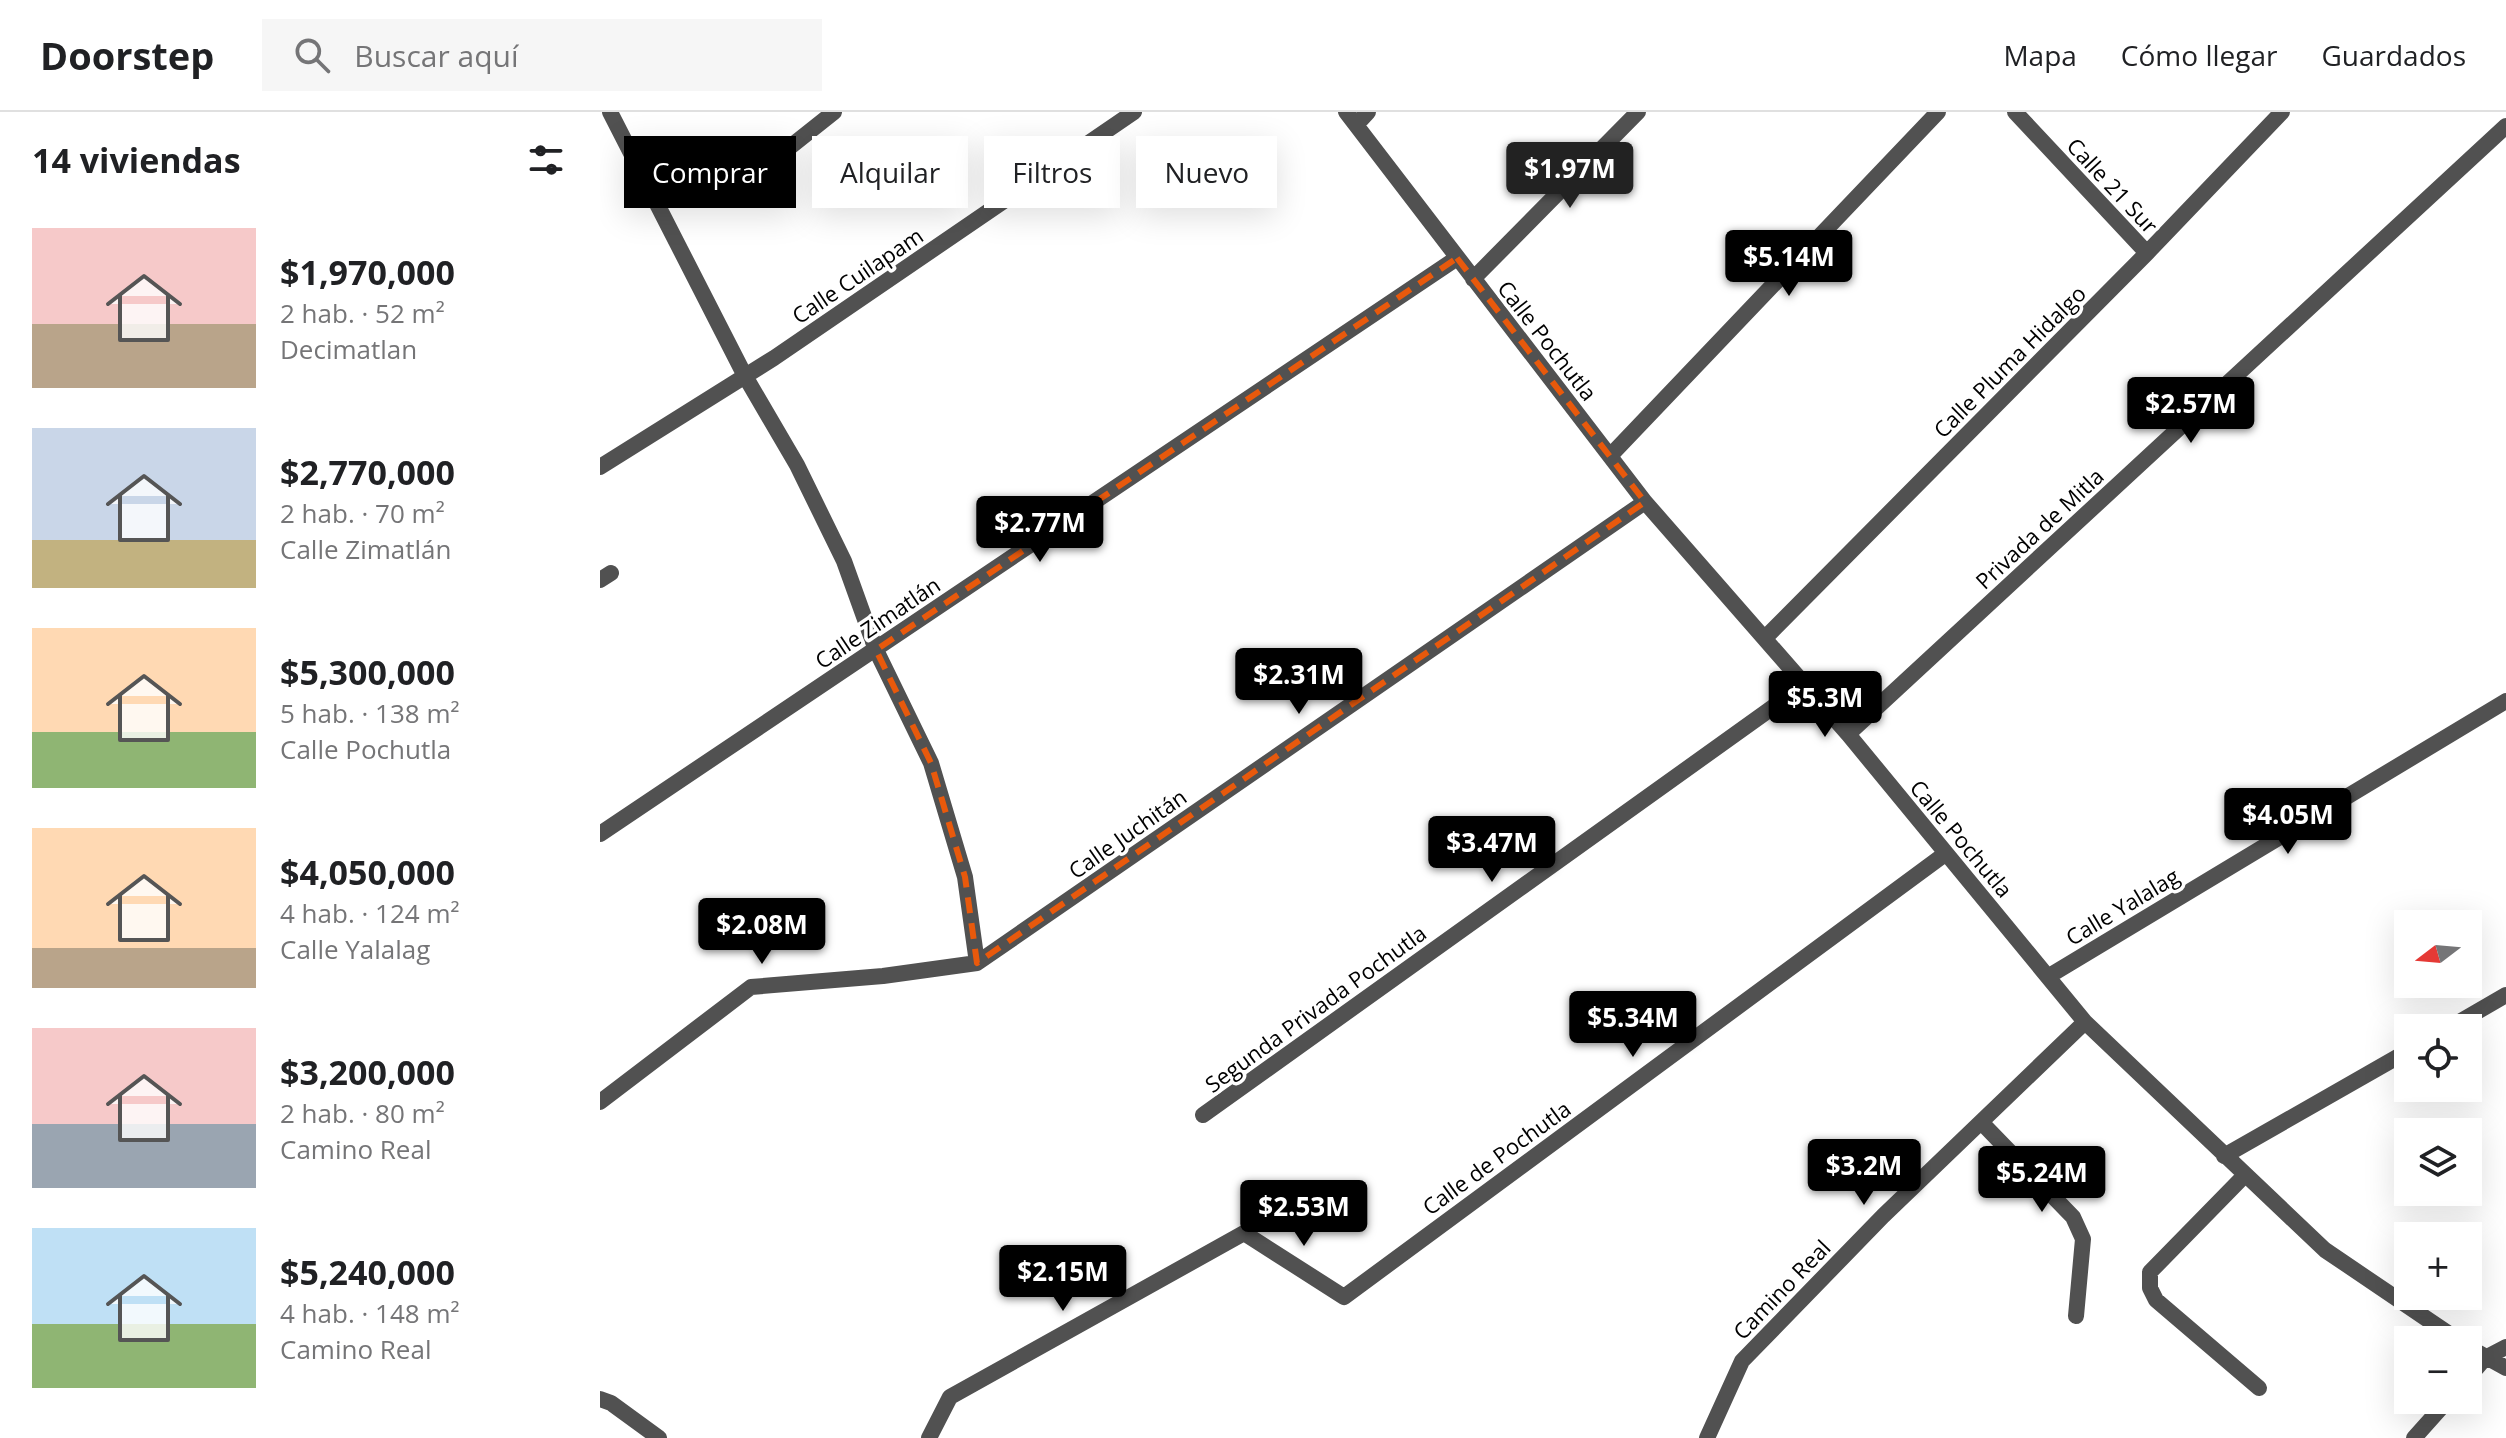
<!DOCTYPE html>
<html lang="es">
<meta charset="utf-8">
<style>
:root{--surface:#fff;--page:#f6f6f6;--text:#202124;--muted:#757577;--line:#e0e0e0;--accent:#000}
body{margin:0;font-family:"Open Sans",sans-serif;background:var(--page);color:var(--text);height:100vh;display:flex;flex-direction:column;font-size:30px;white-space:nowrap}
*{box-sizing:border-box;margin:0}
p{font-size:26px;color:var(--muted)}
.icon{flex:none;width:44px;height:44px;fill:none;stroke:currentColor;stroke-width:2;stroke-linecap:round;stroke-linejoin:round}
.map{position:relative;flex:1;overflow:hidden}
.sheet{display:flex;flex-direction:column;background:var(--surface);width:600px}
.sheet>*{flex:none}
.hud{position:absolute;left:24px;top:24px;width:760px;height:72px;display:flex;gap:16px}
.needle{width:52px;rotate:254deg}
.tools{position:absolute;left:1794px;top:798px;display:grid;gap:16px}
.tools a{display:grid;place-items:center;width:88px;height:88px;border-radius:0px;background:var(--surface);box-shadow:0 8px 32px #0002;font-size:40px}
.price{position:absolute;translate:-50% -68px;padding:0 18px;border-radius:8px;background:var(--accent);color:#fff;font-size:26px;line-height:52px;filter:drop-shadow(0 2px 4px #0008)}
.price::after{content:'';position:absolute;left:50%;top:48px;width:24px;height:18px;margin-left:-12px;background:inherit;clip-path:polygon(0 0,100% 0,50% 100%)}
.price.current{background:#222;color:#fff}
ul{padding:0;list-style:none}
li{display:flex;align-items:center;gap:24px;height:200px;padding:0 32px}
li span{display:grid;place-items:center;flex:none;width:224px;height:160px;border-radius:0px;color:#555}
li>.icon{margin-inline-start:auto}
span .icon{width:96px;height:96px;fill:#fffc;stroke-width:1}
li b{font-size:34px}
h2{display:flex;justify-content:space-between;align-items:center;height:96px;padding:0 32px;font-size:34px}
.tag{padding:0 28px;border-radius:0px;background:var(--surface);box-shadow:0 8px 32px #0002;font-size:28px;line-height:72px}
.tag.current{background:var(--accent);color:#fff}
header{display:flex;align-items:center;gap:48px;box-sizing:border-box;height:112px;padding:0 40px;background:var(--surface);border-bottom:2px solid var(--line)}
header strong{font-size:38px}
nav{display:flex;gap:44px;margin-inline-start:auto;font-size:28px}
.search{width:560px;height:72px;background:var(--page);display:flex;align-items:center;gap:20px;box-sizing:border-box;padding:0 28px;border-radius:0px;color:var(--muted);font-size:30px}
main{display:flex;flex:1;min-height:0}
.map>svg:first-child{display:block}
.lines{fill:none;stroke-linecap:round;stroke-linejoin:round}
.lane{stroke:#515151;stroke-width:16}
.street{stroke:#515151;stroke-width:16}
.marked{fill:none;stroke:#e8590c;stroke-width:6;stroke-dasharray:16 10;stroke-linejoin:round}
.labels{text-anchor:middle;dominant-baseline:central;stroke-width:7;stroke-linejoin:round;paint-order:stroke}
.street-label{font-size:22px;fill:#000;stroke:#fff}
</style>
<header>
<strong>Doorstep</strong>
<div class="search"><svg class="icon" aria-label="search" viewBox="0 0 24 24"><circle cx="10" cy="10" r="6"/><path d="M15 15l6 6"/></svg>Buscar aquí</div>
<nav><a>Mapa</a><a>Cómo llegar</a><a>Guardados</a></nav>
</header>
<main>
<section class="sheet">
<h2>14 viviendas<svg class="icon" aria-label="filters" viewBox="0 0 24 24"><path d="M4 7h16M4 17h16"/><circle cx="9" cy="7" r="2"/><circle cx="15" cy="17" r="2"/></svg></h2>
<ul>
<li><span style="background:linear-gradient(#f6c9c9 60%,#b9a48a 0)"><svg class="icon" aria-label="home" viewBox="0 0 24 24"><path d="M3 11l9-7 9 7M6 9v11h12V9"/></svg></span><div><b>$1,970,000</b><p>2 hab. · 52 m²</p><p>Decimatlan</p></div></li>
<li><span style="background:linear-gradient(#c9d6e8 70%,#c2b280 0)"><svg class="icon" aria-label="home" viewBox="0 0 24 24"><path d="M3 11l9-7 9 7M6 9v11h12V9"/></svg></span><div><b>$2,770,000</b><p>2 hab. · 70 m²</p><p>Calle Zimatlán</p></div></li>
<li><span style="background:linear-gradient(#ffd9b3 65%,#8fb573 0)"><svg class="icon" aria-label="home" viewBox="0 0 24 24"><path d="M3 11l9-7 9 7M6 9v11h12V9"/></svg></span><div><b>$5,300,000</b><p>5 hab. · 138 m²</p><p>Calle Pochutla</p></div></li>
<li><span style="background:linear-gradient(#ffd9b3 75%,#b9a48a 0)"><svg class="icon" aria-label="home" viewBox="0 0 24 24"><path d="M3 11l9-7 9 7M6 9v11h12V9"/></svg></span><div><b>$4,050,000</b><p>4 hab. · 124 m²</p><p>Calle Yalalag</p></div></li>
<li><span style="background:linear-gradient(#f6c9c9 60%,#9aa5b1 0)"><svg class="icon" aria-label="home" viewBox="0 0 24 24"><path d="M3 11l9-7 9 7M6 9v11h12V9"/></svg></span><div><b>$3,200,000</b><p>2 hab. · 80 m²</p><p>Camino Real</p></div></li>
<li><span style="background:linear-gradient(#bfe0f5 60%,#8fb573 0)"><svg class="icon" aria-label="home" viewBox="0 0 24 24"><path d="M3 11l9-7 9 7M6 9v11h12V9"/></svg></span><div><b>$5,240,000</b><p>4 hab. · 148 m²</p><p>Camino Real</p></div></li>
</ul>
</section>
<div class="map">
<svg width="1906" height="1326" viewBox="0 0 1906 1326">
<rect width="100%" height="100%" fill="#fff"/>
<g class="lines">
<path class="lane" d="M 131,82 L 234,0"/>
<path class="street" d="M 10,0 L 145,264 L 197,353 L 244,449 L 276,538 L 331,651 L 365,765 L 377,851
M 746,0 L 1045,390 L 1248,622 L 1485,910 L 1725,1138 L 1858,1228
M 1415,0 L 1547,141
M 756,13 L 768,0
M 873,167 L 1038,0
M 1010,344 L 1338,0
M 0,355 L 174,246 L 534,0
M 0,468 L 11,461
M 1165,526 L 1547,141 L 1682,0
M 1248,622 L 1906,14
M 0,722 L 857,146
M 1449,864 L 1906,589
M 1849,916 L 1906,883
M 0,990 L 151,875 L 283,864 L 377,851 L 1045,390
M 603,1003 L 1204,573
M 1381,1010 L 1473,1105 L 1483,1127 L 1476,1204
M 1624,1044 L 1808,939
M 1645,1063 L 1550,1160 L 1550,1176 L 1556,1188 L 1659,1276
M 1868,1235 L 1906,1256
M 1868,1266 L 1885,1246 L 1906,1235
M 0,1287 L 11,1291 L 59,1326
M 329,1326 L 350,1285 L 644,1121 L 744,1185 L 1345,742
M 1107,1326 L 1142,1249 L 1283,1104 L 1485,910
M 1814,1326 L 1848,1288"/>
</g>
<path class="marked" d="M 857,146 L 1045,390 L 377,851 L 365,765 L 331,651 L 276,538 Z"/>
<g class="labels">
<g class="street-label">
<text transform="translate(1513 73) rotate(47)">Calle 21 Sur</text>
<text transform="translate(257 163) rotate(-34)">Calle Cuilapam</text>
<text transform="translate(948 228) rotate(52)">Calle Pochutla</text>
<text transform="translate(1409 249) rotate(-45)">Calle Pluma Hidalgo</text>
<text transform="translate(1439 416) rotate(-43)">Privada de Mitla</text>
<text transform="translate(277 510) rotate(-34)">Calle Zimatlán</text>
<text transform="translate(527 721) rotate(-35)">Calle Juchitán</text>
<text transform="translate(1362 726) rotate(50)">Calle Pochutla</text>
<text transform="translate(1522 794) rotate(-31)">Calle Yalalag</text>
<text transform="translate(715 896) rotate(-36)">Segunda Privada Pochutla</text>
<text transform="translate(896 1045) rotate(-36)">Calle de Pochutla</text>
<text transform="translate(1181 1177) rotate(-46)">Camino Real</text>
</g>
</g>
</svg>
<div class="tools">
<a><svg class="needle" viewBox="-14 -14 28 28"><path d="M0-13l5 13h-10z" fill="#e53935"/><path d="M0 13l5-13h-10z" fill="#757577"/></svg></a>
<a><svg class="icon" aria-label="locate" viewBox="0 0 24 24"><circle cx="12" cy="12" r="6"/><path d="M12 2v4M12 18v4M2 12h4M18 12h4"/></svg></a>
<a><svg class="icon" aria-label="layers" viewBox="0 0 24 24"><path d="M12 4l9 5-9 5-9-5zM3 14l9 5 9-5"/></svg></a>
<a>+</a>
<a>−</a>
</div>
<b class="price current" style="left:970px;top:98px">$1.97M</b>
<b class="price" style="left:1189px;top:186px">$5.14M</b>
<b class="price" style="left:1591px;top:333px">$2.57M</b>
<b class="price" style="left:440px;top:452px">$2.77M</b>
<b class="price" style="left:699px;top:604px">$2.31M</b>
<b class="price" style="left:1225px;top:627px">$5.3M</b>
<b class="price" style="left:1688px;top:744px">$4.05M</b>
<b class="price" style="left:892px;top:772px">$3.47M</b>
<b class="price" style="left:162px;top:854px">$2.08M</b>
<b class="price" style="left:1033px;top:947px">$5.34M</b>
<b class="price" style="left:1264px;top:1095px">$3.2M</b>
<b class="price" style="left:1442px;top:1102px">$5.24M</b>
<b class="price" style="left:704px;top:1136px">$2.53M</b>
<b class="price" style="left:463px;top:1201px">$2.15M</b>
<div class="hud">
<a class="tag current">Comprar</a>
<a class="tag">Alquilar</a>
<a class="tag">Filtros</a>
<a class="tag">Nuevo</a>
</div>
</div>
</main>
